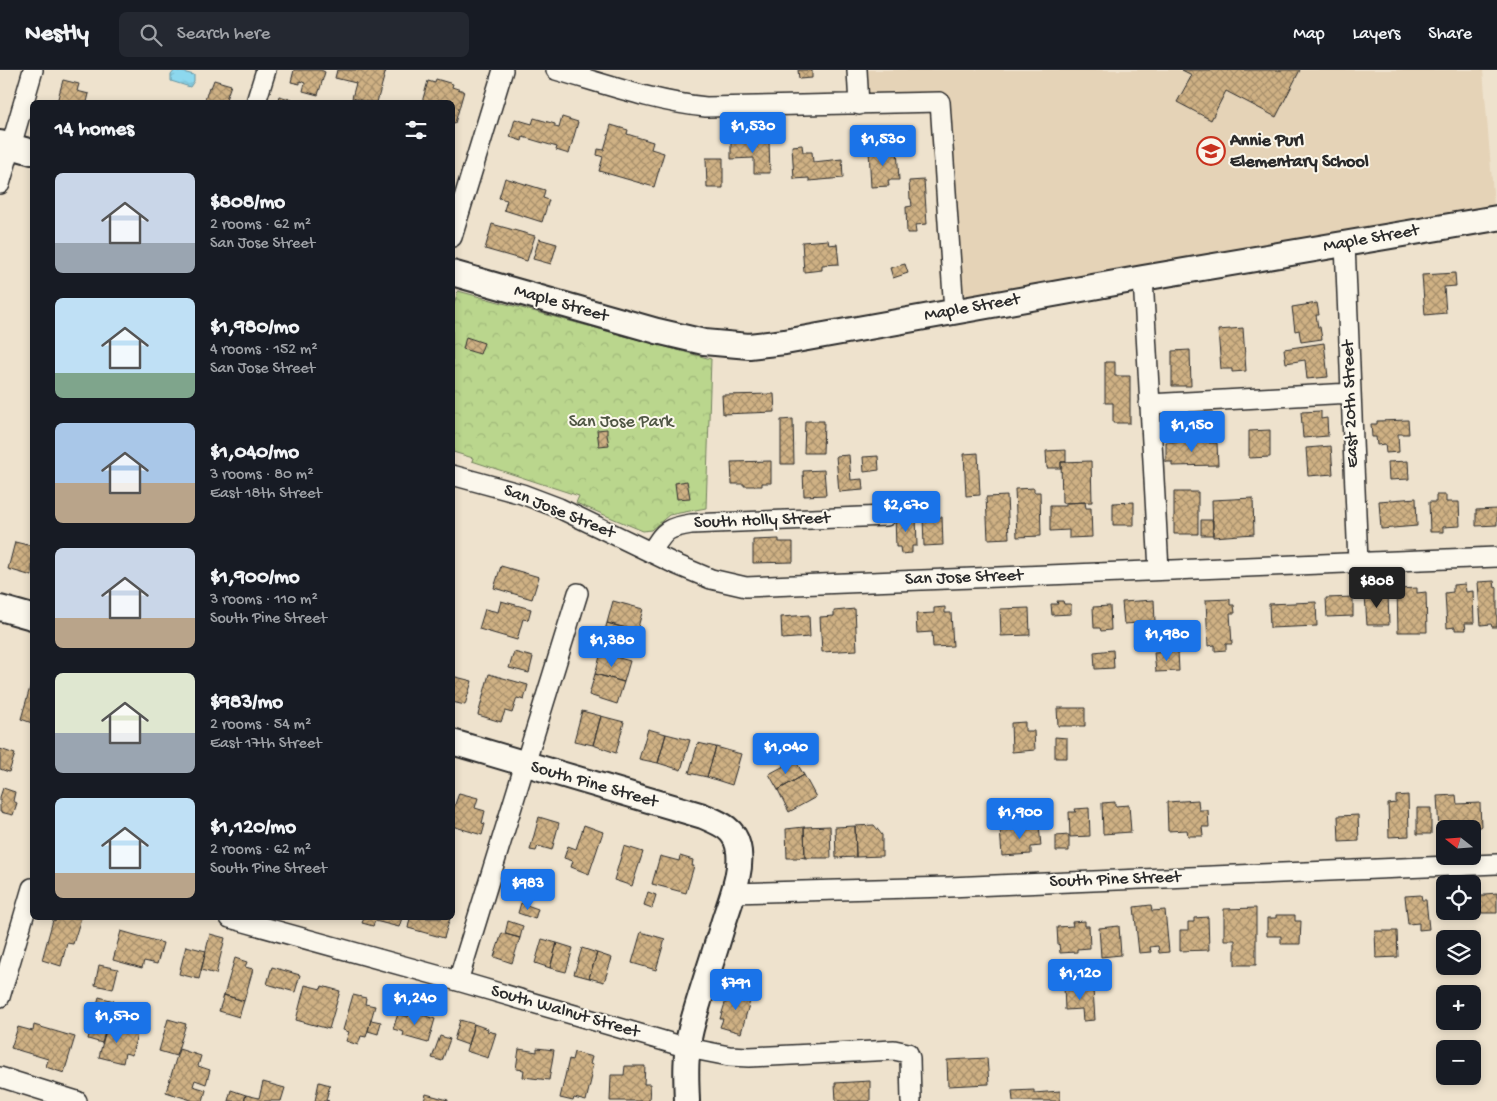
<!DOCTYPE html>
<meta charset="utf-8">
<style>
:root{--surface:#171b24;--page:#242831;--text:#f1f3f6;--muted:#9ea1a6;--line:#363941;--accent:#1a73e8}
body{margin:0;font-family:"Gochi Hand",sans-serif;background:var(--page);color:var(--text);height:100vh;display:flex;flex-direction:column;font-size:19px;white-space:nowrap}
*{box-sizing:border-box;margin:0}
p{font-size:16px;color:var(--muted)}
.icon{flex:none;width:28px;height:28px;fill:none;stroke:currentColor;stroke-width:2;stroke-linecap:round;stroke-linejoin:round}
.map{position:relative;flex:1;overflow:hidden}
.side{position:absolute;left:30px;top:30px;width:425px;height:820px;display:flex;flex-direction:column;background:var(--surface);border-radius:8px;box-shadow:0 2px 8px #0003}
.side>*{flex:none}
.needle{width:32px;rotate:287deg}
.fabs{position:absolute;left:1436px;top:750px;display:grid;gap:10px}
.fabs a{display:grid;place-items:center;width:45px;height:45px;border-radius:8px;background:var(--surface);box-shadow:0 2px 8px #0003;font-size:25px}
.price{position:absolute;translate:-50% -42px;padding:0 11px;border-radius:5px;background:var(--accent);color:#fff;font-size:16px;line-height:32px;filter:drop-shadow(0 1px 2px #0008)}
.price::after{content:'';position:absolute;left:50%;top:30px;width:15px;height:11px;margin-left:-8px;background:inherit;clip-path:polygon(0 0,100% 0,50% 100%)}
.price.selected{background:#222;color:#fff}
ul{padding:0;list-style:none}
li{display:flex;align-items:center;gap:15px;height:125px;padding:0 25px}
li span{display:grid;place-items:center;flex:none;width:140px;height:100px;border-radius:8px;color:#555}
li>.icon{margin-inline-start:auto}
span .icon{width:60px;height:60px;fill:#fffc;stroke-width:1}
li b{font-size:21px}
h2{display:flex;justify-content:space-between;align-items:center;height:60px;padding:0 25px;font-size:21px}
header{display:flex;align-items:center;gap:30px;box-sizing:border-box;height:70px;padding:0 25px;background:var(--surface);border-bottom:1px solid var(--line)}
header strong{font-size:24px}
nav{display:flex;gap:28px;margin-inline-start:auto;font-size:18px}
.search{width:350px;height:45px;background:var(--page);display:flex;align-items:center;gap:12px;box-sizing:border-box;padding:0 18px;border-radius:8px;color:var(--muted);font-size:19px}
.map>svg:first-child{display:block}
.built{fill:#e5d3b7}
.park{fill:url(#park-crowns);stroke:#72805c}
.water{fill:url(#water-ripples);stroke:#6693a0}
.building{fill:url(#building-cross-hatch);stroke:#2b2b2b}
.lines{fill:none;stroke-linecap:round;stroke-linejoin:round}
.minor-casing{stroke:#2b2b2b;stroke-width:22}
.tertiary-casing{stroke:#2b2b2b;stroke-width:28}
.minor{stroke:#fbf7ec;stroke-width:19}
.tertiary{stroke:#fbf7ec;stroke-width:24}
.labels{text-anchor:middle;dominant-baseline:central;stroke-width:4;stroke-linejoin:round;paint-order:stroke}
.poi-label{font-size:18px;font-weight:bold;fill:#2b2b2b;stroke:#fbf7ec;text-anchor:start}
.street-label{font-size:18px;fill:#2b2b2b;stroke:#fbf7ec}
.park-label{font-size:18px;fill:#4f5644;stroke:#fbf7ec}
</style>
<header>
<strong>Nestly</strong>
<div class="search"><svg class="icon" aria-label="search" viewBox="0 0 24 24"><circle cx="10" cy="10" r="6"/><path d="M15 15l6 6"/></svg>Search here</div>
<nav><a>Map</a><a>Layers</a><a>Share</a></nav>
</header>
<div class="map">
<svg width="1497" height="1031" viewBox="0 0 1497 1031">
<defs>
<pattern id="park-crowns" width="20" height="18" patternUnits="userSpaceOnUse" patternTransform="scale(1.25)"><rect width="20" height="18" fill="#bad68d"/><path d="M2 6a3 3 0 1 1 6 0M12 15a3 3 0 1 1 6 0" fill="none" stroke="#a0b87a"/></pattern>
<pattern id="water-ripples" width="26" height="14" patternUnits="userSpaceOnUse" patternTransform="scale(1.25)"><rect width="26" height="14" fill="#8dd8ee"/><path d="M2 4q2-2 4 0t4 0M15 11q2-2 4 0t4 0" fill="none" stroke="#7abacc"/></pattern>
<pattern id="building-cross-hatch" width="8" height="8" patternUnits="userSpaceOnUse" patternTransform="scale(1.25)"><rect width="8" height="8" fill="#cfb184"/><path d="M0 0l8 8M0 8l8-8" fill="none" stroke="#a8906c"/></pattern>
</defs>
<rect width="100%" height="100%" fill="#eee2cd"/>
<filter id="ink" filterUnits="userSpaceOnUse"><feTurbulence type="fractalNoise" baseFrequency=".02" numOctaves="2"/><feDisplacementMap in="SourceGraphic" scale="10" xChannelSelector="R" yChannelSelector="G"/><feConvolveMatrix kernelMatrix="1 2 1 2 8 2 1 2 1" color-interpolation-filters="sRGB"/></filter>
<g filter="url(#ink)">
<path class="built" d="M 867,0 L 1483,0 L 1494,136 L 942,233 L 928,23 L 868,25 Z"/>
<path class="park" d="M 458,221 L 711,289 L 706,438 L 669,445 L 651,460 L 643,461 L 576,433 L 579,426 L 472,391 L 473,388 L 453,382 L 452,240 Z"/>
<path class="water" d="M 175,0 L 194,5 L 194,11 L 190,17 L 171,11 L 171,5 Z"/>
<path class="building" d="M 294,0 L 321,0 L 325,2 L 318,25 L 303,21 L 305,13 L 300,11 L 300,14 L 291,12 Z
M 337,0 L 386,0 L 377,32 L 368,32 L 352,28 L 356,13 L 335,8 Z
M 798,0 L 812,0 L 812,8 L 799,9 Z
M 1182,0 L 1300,0 L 1276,47 L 1226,21 L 1211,50 L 1177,32 L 1192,5 Z
M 436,9 L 453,14 L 452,17 L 464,21 L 455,53 L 452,52 L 452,32 L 422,32 L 428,11 L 435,13 Z
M 63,10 L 79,14 L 77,21 L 89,24 L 87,32 L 57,32 Z
M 214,10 L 231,15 L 225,32 L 208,32 L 208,31 L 205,30 L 209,17 L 211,18 Z
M 279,26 L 301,32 L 277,32 Z
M 562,47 L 578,52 L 569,84 L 556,80 L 557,77 L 523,67 L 522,71 L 510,67 L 515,49 L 532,54 L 534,48 L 555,54 L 555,57 L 559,58 Z
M 611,55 L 628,60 L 627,64 L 653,72 L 651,79 L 664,83 L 654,117 L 599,101 L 603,87 L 597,85 L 598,79 L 604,80 Z
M 731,72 L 769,72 L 770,103 L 754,103 L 754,88 L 731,89 Z
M 802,75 L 803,82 L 812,82 L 813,92 L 842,89 L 843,108 L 809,111 L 809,108 L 794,109 L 792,76 Z
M 897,79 L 899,110 L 888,110 L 889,116 L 871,117 L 869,80 Z
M 706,88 L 723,88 L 723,118 L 707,118 Z
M 505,108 L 545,120 L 543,128 L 549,130 L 542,152 L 504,140 L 507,130 L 499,128 Z
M 924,110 L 927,154 L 915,155 L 916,163 L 907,163 L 906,137 L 912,136 L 911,129 L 910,129 L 909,111 Z
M 492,154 L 535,166 L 527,191 L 485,179 Z
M 539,169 L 557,174 L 551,194 L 533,189 Z
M 828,170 L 829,175 L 837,174 L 839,194 L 822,195 L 822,200 L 804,202 L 802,172 Z
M 905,194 L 908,203 L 893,208 L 890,198 Z
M 1455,203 L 1456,216 L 1444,217 L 1446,243 L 1425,245 L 1422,205 Z
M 1317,233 L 1319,245 L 1316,245 L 1318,257 L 1320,257 L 1322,269 L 1301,272 L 1299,260 L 1295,261 L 1292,237 Z
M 1243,258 L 1246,301 L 1232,302 L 1232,299 L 1221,299 L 1218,260 Z
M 466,267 L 484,273 L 480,284 L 463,279 Z
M 1324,273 L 1328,307 L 1307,309 L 1305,290 L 1286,293 L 1284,279 Z
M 1190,280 L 1191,316 L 1172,316 L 1172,281 Z
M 1105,292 L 1115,292 L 1115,306 L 1130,306 L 1130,353 L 1113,353 L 1113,333 L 1105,333 Z
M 774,324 L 775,342 L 723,344 L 722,325 Z
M 1321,341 L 1321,349 L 1327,348 L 1328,366 L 1303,368 L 1301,342 Z
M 793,349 L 794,394 L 781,394 L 781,350 Z
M 1408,350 L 1409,364 L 1398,364 L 1399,382 L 1386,383 L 1385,374 L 1377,375 L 1376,367 L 1372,367 L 1371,354 L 1377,354 L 1377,351 Z
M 805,351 L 824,351 L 823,383 L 804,383 Z
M 607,359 L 607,365 L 609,375 L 599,376 L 597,360 Z
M 1270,360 L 1270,387 L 1249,388 L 1249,361 Z
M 1197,366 L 1209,366 L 1209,373 L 1217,373 L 1218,395 L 1172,396 L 1172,392 L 1166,392 L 1166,372 L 1197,371 Z
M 1331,376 L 1333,404 L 1308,406 L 1306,378 Z
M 1066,380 L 1066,392 L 1061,392 L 1061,398 L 1047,398 L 1046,381 Z
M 978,383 L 980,425 L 966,426 L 964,384 Z
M 849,385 L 851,410 L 862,409 L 863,420 L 839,422 L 836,386 Z
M 878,386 L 879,400 L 864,402 L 863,387 Z
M 771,391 L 771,413 L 762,413 L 762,416 L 744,416 L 744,414 L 732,414 L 731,392 Z
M 1091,391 L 1092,432 L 1062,433 L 1061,392 Z
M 1408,391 L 1409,409 L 1389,410 L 1388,392 Z
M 824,400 L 826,425 L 804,426 L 803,401 Z
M 687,411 L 690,428 L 677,429 L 675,413 Z
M 1034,418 L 1034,422 L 1040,422 L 1041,466 L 1017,467 L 1015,419 Z
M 1174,422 L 1198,422 L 1198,464 L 1174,464 Z
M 1436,425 L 1446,425 L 1446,432 L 1459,432 L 1460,456 L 1443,457 L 1443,462 L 1430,462 L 1429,432 L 1436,432 Z
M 1007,426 L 1009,468 L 988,469 L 986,427 Z
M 1253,428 L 1254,464 L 1213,467 L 1212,430 Z
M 1416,428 L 1417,456 L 1381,459 L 1379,431 Z
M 1085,432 L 1086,438 L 1091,438 L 1092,467 L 1069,468 L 1069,460 L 1050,461 L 1050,436 L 1066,436 L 1066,433 Z
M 1134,432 L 1134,455 L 1113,455 L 1113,433 Z
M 1497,439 L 1497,455 L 1476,456 L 1476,440 Z
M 916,445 L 917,476 L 912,476 L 912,483 L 901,484 L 900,477 L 896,477 L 895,446 Z
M 942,447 L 943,475 L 924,476 L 923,448 Z
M 1201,450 L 1213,450 L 1213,465 L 1201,465 Z
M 779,469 L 779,472 L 793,472 L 793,492 L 753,493 L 753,470 Z
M 15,472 L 32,476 L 32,506 L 8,499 Z
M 501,496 L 539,507 L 532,529 L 494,518 Z
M 1494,511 L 1495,518 L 1497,517 L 1497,557 L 1492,557 L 1491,554 L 1481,555 L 1478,512 Z
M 1465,514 L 1466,522 L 1473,521 L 1474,553 L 1465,553 L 1466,560 L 1455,560 L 1455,557 L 1447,558 L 1445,523 L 1453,522 L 1453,515 Z
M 1417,518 L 1417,523 L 1426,522 L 1427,562 L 1398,562 L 1397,519 Z
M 1371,521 L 1379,521 L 1379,525 L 1388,524 L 1389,555 L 1367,555 L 1365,525 L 1372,525 Z
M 1353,527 L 1353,546 L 1327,547 L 1326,528 Z
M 1230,529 L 1230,535 L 1234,535 L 1235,543 L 1230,543 L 1232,574 L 1226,574 L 1226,580 L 1215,581 L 1215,575 L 1208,576 L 1206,530 Z
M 1154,530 L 1155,552 L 1124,554 L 1122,532 Z
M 501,531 L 531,539 L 528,550 L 523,549 L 517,570 L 479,559 L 485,539 L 498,542 Z
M 613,531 L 643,539 L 637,561 L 607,553 Z
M 1057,531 L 1063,531 L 1064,534 L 1071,534 L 1071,544 L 1052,545 L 1051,534 L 1058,534 Z
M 1316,532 L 1317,556 L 1270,558 L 1269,534 Z
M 1110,536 L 1111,560 L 1101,561 L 1100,558 L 1094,558 L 1093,537 Z
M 945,537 L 945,543 L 951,543 L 953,576 L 933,577 L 932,562 L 917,563 L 916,544 L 934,543 L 934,538 Z
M 1029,538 L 1030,565 L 1001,566 L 1000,539 Z
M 855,539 L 857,580 L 822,582 L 820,547 L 834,546 L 834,541 Z
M 809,545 L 810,567 L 782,569 L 781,547 Z
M 607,553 L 637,561 L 632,582 L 601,574 Z
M 1113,580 L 1114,598 L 1095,599 L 1094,582 Z
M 1178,581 L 1179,601 L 1156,602 L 1154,583 Z
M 514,582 L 533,587 L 529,603 L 509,598 Z
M 601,583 L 630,591 L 624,612 L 595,604 Z
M 489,604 L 528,615 L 524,630 L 517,628 L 512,643 L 505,641 L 501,652 L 478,645 Z
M 595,604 L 624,612 L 617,634 L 589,625 Z
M 452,606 L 472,611 L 465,635 L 452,632 Z
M 31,614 L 32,615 L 32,653 L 21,649 Z
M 1057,638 L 1085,638 L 1085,656 L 1058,656 Z
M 582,641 L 601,646 L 593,675 L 574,671 Z
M 601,646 L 624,652 L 616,683 L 593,675 Z
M 1025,652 L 1025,661 L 1034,661 L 1035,680 L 1012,682 L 1011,653 Z
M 648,659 L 666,664 L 658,693 L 639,689 Z
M 666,664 L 690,670 L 681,700 L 658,693 Z
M 1055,667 L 1067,668 L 1067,688 L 1055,688 Z
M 698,673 L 716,677 L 707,707 L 689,703 Z
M 716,677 L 741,684 L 732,715 L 707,707 Z
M 0,679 L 15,684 L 9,702 L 0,699 Z
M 795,690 L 804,705 L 778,720 L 769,704 Z
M 804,705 L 816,727 L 789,742 L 778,720 Z
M 3,718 L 15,722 L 13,731 L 17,733 L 13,745 L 0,742 L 0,727 Z
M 459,723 L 478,728 L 475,738 L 485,741 L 482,753 L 485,754 L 482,765 L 452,756 L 452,743 Z
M 1408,725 L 1409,766 L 1389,767 L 1388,734 L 1396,733 L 1396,726 Z
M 1456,725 L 1457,734 L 1480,733 L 1481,757 L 1445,759 L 1445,762 L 1439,762 L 1437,726 Z
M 1198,730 L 1199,740 L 1208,740 L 1209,757 L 1202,757 L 1203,766 L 1188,766 L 1187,760 L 1168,761 L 1167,732 Z
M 1115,732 L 1115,736 L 1129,735 L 1131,762 L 1103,764 L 1102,733 Z
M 1089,738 L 1090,766 L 1070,767 L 1069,742 L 1076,742 L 1075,739 Z
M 1417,738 L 1431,738 L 1431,764 L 1417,764 Z
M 1358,745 L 1359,771 L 1339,772 L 1338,746 Z
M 539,747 L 559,753 L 552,780 L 538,776 L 536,781 L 530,780 Z
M 584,755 L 603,762 L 589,804 L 571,797 L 573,791 L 564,788 L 568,776 L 576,779 Z
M 874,755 L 882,765 L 882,786 L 856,787 L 855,756 Z
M 1039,755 L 1041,776 L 1031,777 L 1031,784 L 1002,786 L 1000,758 Z
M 830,756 L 831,788 L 805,788 L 804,757 Z
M 855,756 L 856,787 L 836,788 L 835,757 Z
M 804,757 L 805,788 L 800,787 L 800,788 L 787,788 L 786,759 Z
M 1069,765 L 1069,781 L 1056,781 L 1056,766 Z
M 624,776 L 643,782 L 632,816 L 614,810 Z
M 660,786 L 679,791 L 680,786 L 693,790 L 692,796 L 694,796 L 686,823 L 652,814 Z
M 648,822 L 656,825 L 652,838 L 644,835 Z
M 1497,823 L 1497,843 L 1481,843 L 1480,826 L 1485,826 L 1485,824 Z
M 1421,825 L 1422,830 L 1426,830 L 1429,859 L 1419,860 L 1419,853 L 1408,854 L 1405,826 Z
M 521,833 L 538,839 L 535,849 L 518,843 Z
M 1151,835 L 1152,841 L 1165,840 L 1169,882 L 1159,883 L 1158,876 L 1150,877 L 1151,882 L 1139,883 L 1134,837 Z
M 1256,838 L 1256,895 L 1235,895 L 1235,870 L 1224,870 L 1224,839 Z
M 1276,845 L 1295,845 L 1295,851 L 1301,851 L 1300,874 L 1281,874 L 1281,866 L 1267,866 L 1267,848 L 1276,848 Z
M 1208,847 L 1209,880 L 1180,881 L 1180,860 L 1188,860 L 1188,852 L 1194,852 L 1194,848 Z
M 56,848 L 81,848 L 73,874 L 67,873 L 61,896 L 42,890 L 53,850 L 55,851 Z
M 364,848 L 402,848 L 399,857 L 375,851 L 373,856 L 362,853 Z
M 410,848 L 450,848 L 444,868 L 408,858 Z
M 508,851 L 523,856 L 520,868 L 505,864 Z
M 1085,851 L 1085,856 L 1089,856 L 1090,878 L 1077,879 L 1077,882 L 1060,883 L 1059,874 L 1058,875 L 1057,857 L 1073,856 L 1072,852 Z
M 1119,856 L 1121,885 L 1101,887 L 1099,858 Z
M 121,861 L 163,873 L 157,894 L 144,891 L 142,898 L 113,890 Z
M 1375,861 L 1397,861 L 1398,887 L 1376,888 Z
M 641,862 L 665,869 L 656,900 L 632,893 Z
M 502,863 L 520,868 L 512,893 L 494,887 Z
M 210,864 L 225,868 L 216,904 L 201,900 Z
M 542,869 L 557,873 L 550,898 L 535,893 Z
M 557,873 L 573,878 L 566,902 L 550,898 Z
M 186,876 L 206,881 L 199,909 L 179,904 Z
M 582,878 L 597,883 L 589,908 L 574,904 Z
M 597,883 L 612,888 L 604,912 L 589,908 Z
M 235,888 L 247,892 L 245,897 L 253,899 L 244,931 L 224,925 Z
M 99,895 L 118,899 L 113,919 L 95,915 Z
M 272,897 L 300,905 L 295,922 L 267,914 Z
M 1078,914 L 1078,920 L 1093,919 L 1095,950 L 1083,951 L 1082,939 L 1065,940 L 1064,916 Z
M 305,915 L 321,919 L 322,916 L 340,921 L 329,959 L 296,950 Z
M 731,920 L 740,923 L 741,921 L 752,924 L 741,963 L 720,957 L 723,949 L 720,949 L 726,930 L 728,931 Z
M 224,925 L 244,931 L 239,947 L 219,941 Z
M 353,925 L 366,928 L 365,934 L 375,936 L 366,967 L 361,966 L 358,975 L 346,971 L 349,962 L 343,960 Z
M 99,927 L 114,931 L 102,973 L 88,969 Z
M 410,941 L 435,949 L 428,973 L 403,966 L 404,962 L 393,959 L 398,944 L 408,947 Z
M 168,949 L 186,954 L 176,986 L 159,981 Z
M 371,950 L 381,952 L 378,964 L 368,961 Z
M 460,950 L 474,954 L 468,975 L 454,970 Z
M 474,954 L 488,959 L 487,961 L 496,963 L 488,988 L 466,981 Z
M 34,955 L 75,967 L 64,1003 L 46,997 L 48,989 L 11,978 L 18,957 L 33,961 Z
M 107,956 L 137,964 L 132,985 L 125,983 L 123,993 L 99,987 Z
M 440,966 L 450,969 L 442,991 L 432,988 Z
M 537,978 L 554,980 L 549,1010 L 523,1007 L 524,1000 L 516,999 L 519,979 L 537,982 Z
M 179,979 L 201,986 L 198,996 L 210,1000 L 206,1014 L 195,1010 L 193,1016 L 206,1020 L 203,1031 L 194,1031 L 166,1022 Z
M 574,982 L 592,987 L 590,994 L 593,995 L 590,1006 L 592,1006 L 586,1031 L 574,1028 L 573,1031 L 560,1028 L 569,989 L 572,990 Z
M 987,988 L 989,1014 L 948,1016 L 947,990 Z
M 625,996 L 645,996 L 644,1014 L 650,1014 L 649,1031 L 610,1031 L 611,1005 L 624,1005 Z
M 870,1011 L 870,1031 L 836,1031 L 835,1013 Z
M 263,1012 L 285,1018 L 281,1031 L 244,1031 L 246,1025 L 259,1028 Z
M 319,1012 L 330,1015 L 326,1030 L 329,1031 L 315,1031 Z
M 231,1020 L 246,1025 L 244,1031 L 228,1031 Z
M 1034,1020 L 1034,1023 L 1060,1021 L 1060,1031 L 1013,1031 L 1012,1021 Z
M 426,1024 L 448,1030 L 448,1031 L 424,1031 Z"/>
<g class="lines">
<defs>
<path id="minor" d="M 556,0 C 605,14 655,32 706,37 L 940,32 L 954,241
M 857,0 L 859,35
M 256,32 L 266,0
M 0,114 L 33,0
M 452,167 L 503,0
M 1345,174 L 1358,493
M 1143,208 L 1159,500
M 1149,334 L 1351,323
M 452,405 L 522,424 L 559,438 L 675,494 L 711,509 L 746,517 L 1497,487
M 651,482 C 665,461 665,458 691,454 L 886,446
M 733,823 L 949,817 L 1497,794
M 230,848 L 458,911 L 688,978 L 729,986 L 749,987 L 894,980 L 908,983 L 910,988 L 911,1031
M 458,911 L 578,523
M 0,927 L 32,818
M 0,1007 L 77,1031"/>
<path id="tertiary" d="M 0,73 L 32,82
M 452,203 L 657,261 L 704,272 L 749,276 L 785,272 L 1143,208 L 1497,148
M 0,538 L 32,547
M 452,672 L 703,746 C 719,753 734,758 738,776 C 744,800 730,831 723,854 C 713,889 700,924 691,959 C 685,982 686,1008 687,1031"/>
</defs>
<use href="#minor" class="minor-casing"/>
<use href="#tertiary" class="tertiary-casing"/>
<use href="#minor" class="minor"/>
<use href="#tertiary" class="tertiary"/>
</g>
</g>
<defs>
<symbol id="school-ring" viewBox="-11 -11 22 22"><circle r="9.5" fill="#fbf7ec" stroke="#c8321e" stroke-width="1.5"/><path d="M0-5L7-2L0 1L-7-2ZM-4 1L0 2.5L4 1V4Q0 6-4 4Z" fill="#c8321e"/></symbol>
</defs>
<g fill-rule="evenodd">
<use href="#school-ring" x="1195" y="65" width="32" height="32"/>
</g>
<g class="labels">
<g class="poi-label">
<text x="1230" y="71">Annie Purl<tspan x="1230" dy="21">Elementary School</tspan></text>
</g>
<g class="street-label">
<text transform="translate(1371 169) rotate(-10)">Maple Street</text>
<text transform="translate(561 234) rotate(16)">Maple Street</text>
<text transform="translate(972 238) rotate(-10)">Maple Street</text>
<text transform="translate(1351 334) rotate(-92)">East 20th Street</text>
<text transform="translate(559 442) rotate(22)">San Jose Street</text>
<text transform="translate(762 451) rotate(-2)">South Holly Street</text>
<text transform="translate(964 508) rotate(-2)">San Jose Street</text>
<text transform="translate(594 715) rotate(16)">South Pine Street</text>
<text transform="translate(1115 810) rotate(-2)">South Pine Street</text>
<text transform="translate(565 942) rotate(16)">South Walnut Street</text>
</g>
<g class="park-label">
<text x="621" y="352">San Jose Park</text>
</g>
</g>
</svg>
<div class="fabs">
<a><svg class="needle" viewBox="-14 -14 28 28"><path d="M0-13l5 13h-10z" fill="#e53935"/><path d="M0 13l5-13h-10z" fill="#9ea1a6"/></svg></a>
<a><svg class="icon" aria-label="locate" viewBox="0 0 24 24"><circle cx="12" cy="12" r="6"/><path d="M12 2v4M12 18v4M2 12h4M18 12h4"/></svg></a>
<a><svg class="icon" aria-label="layers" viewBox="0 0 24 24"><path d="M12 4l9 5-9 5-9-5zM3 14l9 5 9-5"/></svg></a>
<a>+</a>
<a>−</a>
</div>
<b class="price" style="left:753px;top:84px">$1,530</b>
<b class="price" style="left:883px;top:97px">$1,530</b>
<b class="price" style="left:1192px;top:383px">$1,150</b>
<b class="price" style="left:906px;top:463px">$2,670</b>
<b class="price selected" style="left:1377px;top:539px">$808</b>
<b class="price" style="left:1167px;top:592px">$1,980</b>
<b class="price" style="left:612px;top:598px">$1,380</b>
<b class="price" style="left:786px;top:705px">$1,040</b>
<b class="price" style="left:1020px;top:770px">$1,900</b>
<b class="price" style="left:528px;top:841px">$983</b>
<b class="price" style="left:1080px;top:931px">$1,120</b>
<b class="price" style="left:736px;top:941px">$791</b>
<b class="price" style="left:415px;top:956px">$1,240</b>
<b class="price" style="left:117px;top:974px">$1,570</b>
<section class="side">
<h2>14 homes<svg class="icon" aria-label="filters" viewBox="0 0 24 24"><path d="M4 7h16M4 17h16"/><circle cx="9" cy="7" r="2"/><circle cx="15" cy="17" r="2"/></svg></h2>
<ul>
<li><span style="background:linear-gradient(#c9d6e8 70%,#9aa5b1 0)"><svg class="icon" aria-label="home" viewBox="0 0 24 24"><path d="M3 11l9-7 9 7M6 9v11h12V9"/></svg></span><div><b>$808/mo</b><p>2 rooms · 62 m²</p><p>San Jose Street</p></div></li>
<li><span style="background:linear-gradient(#bfe0f5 75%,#7fa58c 0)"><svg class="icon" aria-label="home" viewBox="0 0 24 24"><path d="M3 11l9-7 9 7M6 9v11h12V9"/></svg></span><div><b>$1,980/mo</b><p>4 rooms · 152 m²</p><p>San Jose Street</p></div></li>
<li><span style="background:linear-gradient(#a9c7e8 60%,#b9a48a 0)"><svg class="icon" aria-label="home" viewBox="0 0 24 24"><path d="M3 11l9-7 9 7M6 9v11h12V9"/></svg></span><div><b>$1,040/mo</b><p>3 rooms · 80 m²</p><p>East 18th Street</p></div></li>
<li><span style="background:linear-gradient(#c9d6e8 70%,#b9a48a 0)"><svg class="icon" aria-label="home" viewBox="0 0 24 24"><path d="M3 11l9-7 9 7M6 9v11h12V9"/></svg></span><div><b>$1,900/mo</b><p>3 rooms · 110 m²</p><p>South Pine Street</p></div></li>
<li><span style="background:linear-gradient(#dfe7d0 60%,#9aa5b1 0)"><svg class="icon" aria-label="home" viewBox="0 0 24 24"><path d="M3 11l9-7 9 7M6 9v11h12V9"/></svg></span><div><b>$983/mo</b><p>2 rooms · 54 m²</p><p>East 17th Street</p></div></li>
<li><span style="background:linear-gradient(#bfe0f5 75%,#b9a48a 0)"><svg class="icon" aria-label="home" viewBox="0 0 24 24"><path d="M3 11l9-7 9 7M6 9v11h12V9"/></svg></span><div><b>$1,120/mo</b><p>2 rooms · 62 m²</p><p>South Pine Street</p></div></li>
</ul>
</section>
</div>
